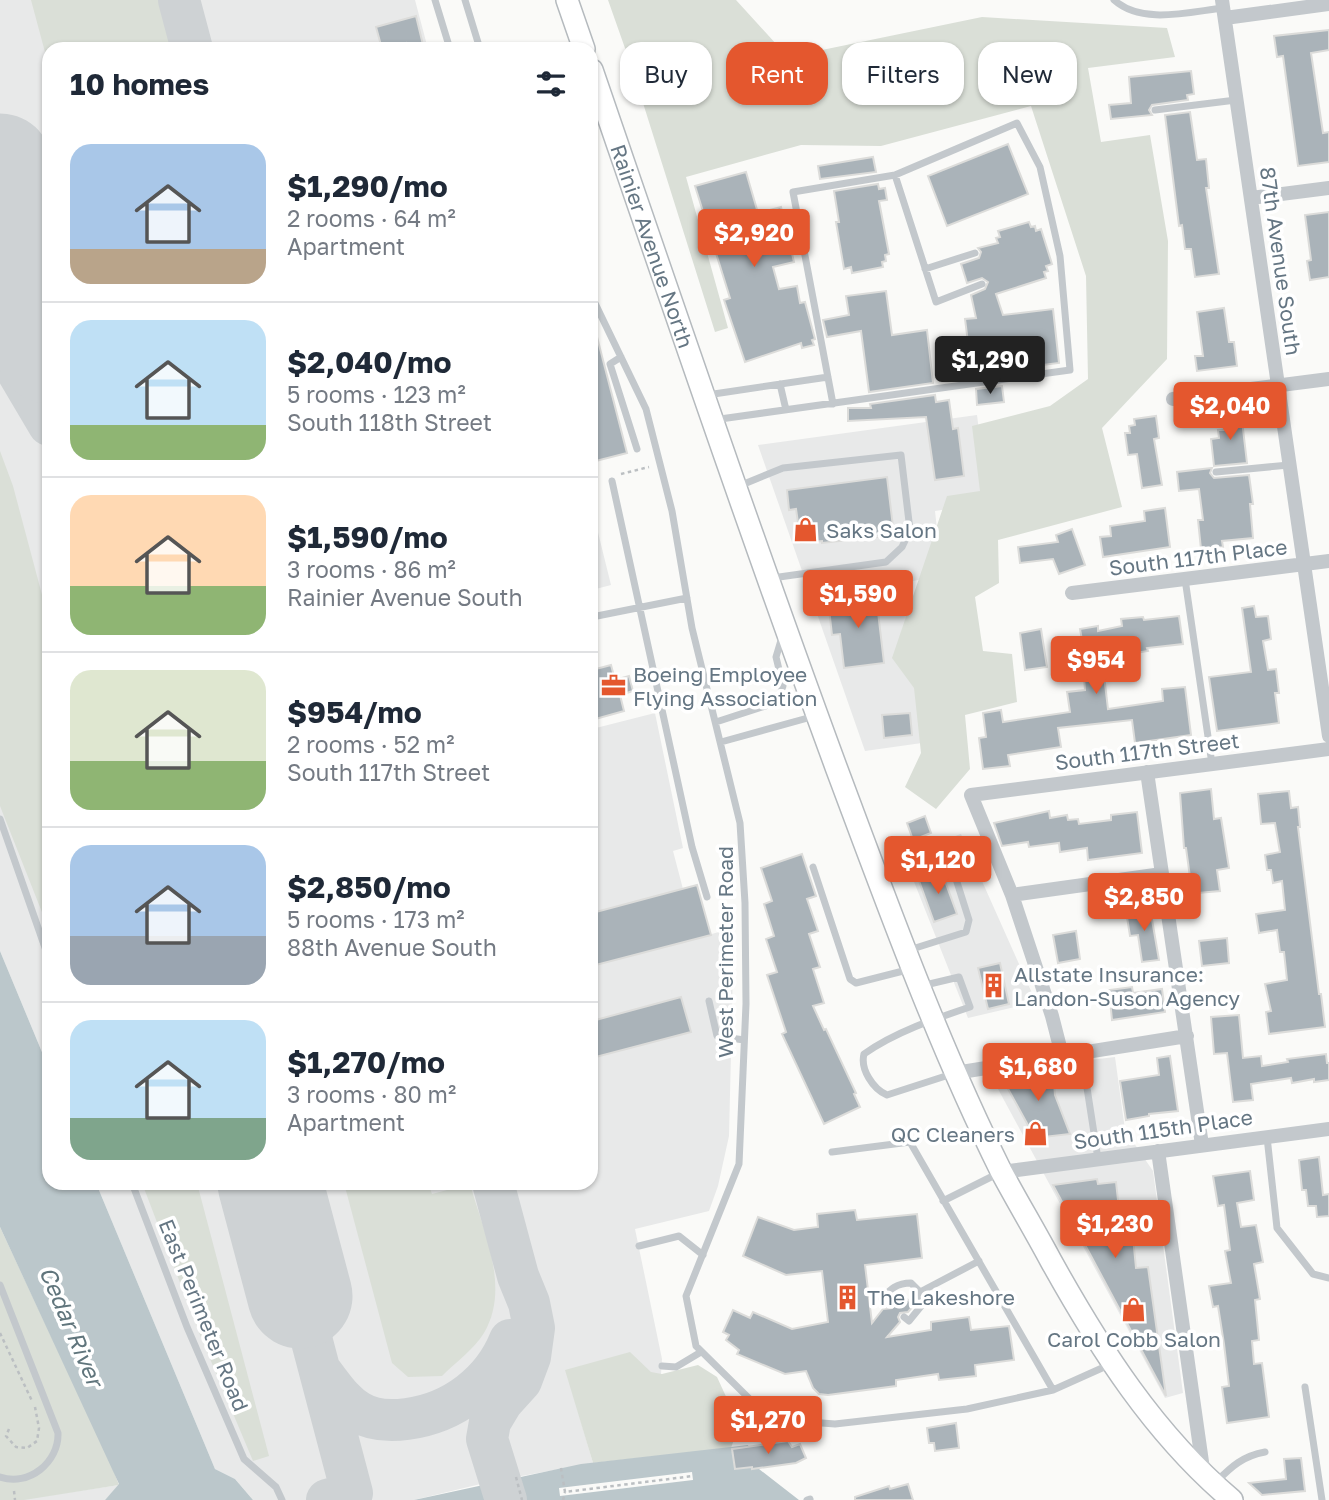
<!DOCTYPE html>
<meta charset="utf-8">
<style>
:root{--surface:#fff;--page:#f6f6f7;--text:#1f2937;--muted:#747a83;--line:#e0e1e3;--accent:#e4572e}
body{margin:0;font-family:"Golos Text",sans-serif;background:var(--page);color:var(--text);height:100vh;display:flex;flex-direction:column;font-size:26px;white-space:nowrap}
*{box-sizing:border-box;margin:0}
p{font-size:23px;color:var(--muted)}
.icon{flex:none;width:38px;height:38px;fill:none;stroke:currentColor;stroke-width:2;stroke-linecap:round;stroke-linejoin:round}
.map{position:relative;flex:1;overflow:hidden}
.panel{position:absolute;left:42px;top:42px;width:556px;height:1148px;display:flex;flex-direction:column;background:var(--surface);border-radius:21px;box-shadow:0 2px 5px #0004}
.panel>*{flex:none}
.top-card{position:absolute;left:620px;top:42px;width:604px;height:63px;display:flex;gap:14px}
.price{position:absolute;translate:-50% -60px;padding:0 16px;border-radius:7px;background:var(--accent);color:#fff;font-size:23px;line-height:46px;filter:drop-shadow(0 2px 4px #0008)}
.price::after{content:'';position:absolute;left:50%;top:42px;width:21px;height:16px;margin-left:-10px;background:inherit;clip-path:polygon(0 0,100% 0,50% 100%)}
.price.current{background:#222;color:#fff}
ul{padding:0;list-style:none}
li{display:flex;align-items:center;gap:21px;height:175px;padding:0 28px}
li+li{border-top:2px solid var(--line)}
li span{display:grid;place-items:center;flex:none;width:196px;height:140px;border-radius:21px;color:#555}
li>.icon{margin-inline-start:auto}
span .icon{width:84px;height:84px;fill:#fffc;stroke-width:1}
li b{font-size:30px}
h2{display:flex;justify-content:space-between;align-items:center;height:84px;padding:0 28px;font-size:30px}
.chip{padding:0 24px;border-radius:21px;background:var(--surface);box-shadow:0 2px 5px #0004;font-size:24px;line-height:63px}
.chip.current{background:var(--accent);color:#fff}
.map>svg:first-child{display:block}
.built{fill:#e8e9e9}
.green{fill:#dadfd7}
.water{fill:#bbc7cb}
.pier{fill:#fafaf8}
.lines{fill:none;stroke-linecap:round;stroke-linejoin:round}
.taxiway{stroke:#ced2d4;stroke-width:42}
.runway{stroke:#ced2d4;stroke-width:105}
.building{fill:#aab3b9;stroke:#dcdcda;stroke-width:2}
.primary-casing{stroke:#b5babe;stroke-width:24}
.path{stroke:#bbbfc2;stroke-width:2.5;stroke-dasharray:3.5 3.5;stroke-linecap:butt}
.service{stroke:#c3c8cc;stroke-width:7}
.minor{stroke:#c3c8cc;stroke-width:14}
.primary{stroke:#fff;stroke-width:21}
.labels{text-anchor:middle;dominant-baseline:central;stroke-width:7;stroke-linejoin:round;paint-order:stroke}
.street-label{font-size:21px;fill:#657683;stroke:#fff}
.poi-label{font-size:21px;fill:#657683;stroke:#fff;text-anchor:start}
.water-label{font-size:23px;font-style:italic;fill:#60757c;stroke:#fff}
</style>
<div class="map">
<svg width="1329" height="1500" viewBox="0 0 1329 1500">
<rect width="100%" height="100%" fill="#fafaf8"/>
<path class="built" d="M 0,0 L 415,0 L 428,49 L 49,49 L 49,1069 L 0,951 Z
M 977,415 L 988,503 L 935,511 L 942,576 L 907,582 L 929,742 L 865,751 L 758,445 Z
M 592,508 L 611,585 L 592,590 Z
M 655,713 L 683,848 L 673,851 L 683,889 L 592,913 L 592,729 Z
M 961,834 L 1036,1002 L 968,1018 L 903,854 Z
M 734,928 L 729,1136 L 718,1186 L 709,1211 L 635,1229 L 662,1359 L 661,1374 L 566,1370 L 593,1463 L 489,1482 L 414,1500 L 253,1500 L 235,1479 L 215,1469 L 96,1183 L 592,1183 L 592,966 Z
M 1115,1057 L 1125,1130 L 1153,1171 L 1183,1393 L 1165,1398 L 991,1076 L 1005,1070 Z
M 119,1485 L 105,1500 L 18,1500 L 24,1499 Z"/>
<path class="green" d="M 31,0 L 161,0 L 173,49 L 49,49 L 49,67 Z
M 608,0 L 736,0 L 788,57 L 982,17 L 1167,28 L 1175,57 L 1088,68 L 1101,142 L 1150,135 L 1168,241 L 1167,359 L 1102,428 L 1122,507 L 998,540 L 999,583 L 975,597 L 983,651 L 1012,654 L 1017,702 L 965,715 L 970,769 L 936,809 L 905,787 L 921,753 L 914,688 L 892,658 L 947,496 L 980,491 L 972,426 L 1050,406 L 1088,379 L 1086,276 L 1031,106 L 881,146 L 801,145 L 686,177 L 728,328 L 715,332 L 632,68 Z
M 0,451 L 13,486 L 49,621 L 49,930 L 0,806 Z
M 142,1183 L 197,1183 L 269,1456 L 253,1461 L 200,1335 Z
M 344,1183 L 428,1183 L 432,1194 L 470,1184 C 483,1231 511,1287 484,1333 C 474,1349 455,1363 442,1376 L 408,1377 L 392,1363 Z
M 0,1227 L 111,1464 L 119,1485 L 24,1500 L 0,1500 Z
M 630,1352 L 651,1372 L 662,1374 L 698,1365 L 717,1377 L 729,1403 L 737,1431 L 731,1448 L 593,1463 L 565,1370 Z"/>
<path class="water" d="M 0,951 L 49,1069 L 49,1183 L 96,1183 L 215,1469 L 235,1479 L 253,1500 L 105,1500 L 119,1484 L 0,1227 Z
M 748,1445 L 759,1469 L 799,1500 L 414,1500 L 581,1464 Z"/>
<path class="pier" d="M 692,1472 L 693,1480 L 560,1496 L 559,1488 Z"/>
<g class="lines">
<path class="taxiway" d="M 179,0 L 192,49
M 0,349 L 17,371 L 49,425
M 493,1183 L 518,1276 L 529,1303 L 534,1328 L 530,1357 L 521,1381 L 502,1402 L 490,1422 L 487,1439 L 506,1500
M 300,1296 L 352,1493 L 327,1500
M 322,1373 C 333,1387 343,1403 359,1412 C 373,1421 391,1421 407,1419 C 453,1413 493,1383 510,1340"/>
<path class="runway" d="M 0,166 L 49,351
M 270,1183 L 300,1296"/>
</g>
<path class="building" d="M 416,16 L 424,49 L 407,49 L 406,43 L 382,49 L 376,27 Z
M 1329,30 L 1329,50 L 1311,53 L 1323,133 L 1329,132 L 1329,162 L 1298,166 L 1283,56 L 1277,57 L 1274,36 Z
M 1191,71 L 1194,94 L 1187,95 L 1188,100 L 1152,105 L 1149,110 L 1152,115 L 1111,119 L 1109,105 L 1131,103 L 1129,77 Z
M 1190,112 L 1197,160 L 1206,159 L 1209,188 L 1206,188 L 1219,274 L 1195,277 L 1191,249 L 1185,249 L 1182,225 L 1179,226 L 1165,115 Z
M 1008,144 L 1028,194 L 947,226 L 928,176 Z
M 873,157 L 876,172 L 820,179 L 818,166 Z
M 746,172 L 758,213 L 781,207 L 794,262 L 773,267 L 779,289 L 797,286 L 800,303 L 805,302 L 815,339 L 812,340 L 814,345 L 802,348 L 801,343 L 745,362 L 724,300 L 730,298 L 695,186 Z
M 878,184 L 879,189 L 885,188 L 887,200 L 879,201 L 889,254 L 885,255 L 886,261 L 882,262 L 883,267 L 852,273 L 851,267 L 844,269 L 836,222 L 839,222 L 834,191 Z
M 1329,212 L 1329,277 L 1310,280 L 1307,261 L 1311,260 L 1305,215 Z
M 1029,222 L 1031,227 L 1035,226 L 1036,231 L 1041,229 L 1052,264 L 1046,266 L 1048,271 L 1044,272 L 1046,278 L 996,294 L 1003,315 L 1053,309 L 1059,363 L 1001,370 L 1001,373 L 974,377 L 974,373 L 972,374 L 965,319 L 976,318 L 971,295 L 985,289 L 988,282 L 982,278 L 967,283 L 961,264 L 979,258 L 981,252 L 978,248 L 998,243 L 996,238 L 1000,237 L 998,231 Z
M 886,291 L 892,335 L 927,330 L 933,383 L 869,392 L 861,331 L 827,337 L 823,320 L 849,315 L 846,296 Z
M 1224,308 L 1229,342 L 1234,342 L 1237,366 L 1197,371 L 1195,356 L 1203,356 L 1197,312 Z
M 596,333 L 627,453 L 592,462 L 592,334 Z
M 1002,386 L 1004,402 L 977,405 L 976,389 Z
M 935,395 L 936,402 L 949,400 L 953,429 L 958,428 L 964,476 L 935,480 L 926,417 L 848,421 L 848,408 L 871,408 L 870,404 Z
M 1241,412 L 1247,463 L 1214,466 L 1211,439 L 1219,438 L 1218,430 L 1225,430 L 1223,414 Z
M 1156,416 L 1159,438 L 1154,439 L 1162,485 L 1142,488 L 1137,454 L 1128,455 L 1125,433 L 1130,433 L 1129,426 L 1135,425 L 1134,419 Z
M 1212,468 L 1210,473 L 1214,478 L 1249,475 L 1253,504 L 1250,504 L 1253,538 L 1222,541 L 1223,547 L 1201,549 L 1198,520 L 1203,520 L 1199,489 L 1179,491 L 1177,472 Z
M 887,477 L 894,535 L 822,543 L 822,541 L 801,543 L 796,509 L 789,510 L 787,490 Z
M 1165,508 L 1170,547 L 1103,557 L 1100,537 L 1111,536 L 1110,526 L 1145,521 L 1144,511 Z
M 1072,529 L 1085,565 L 1059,574 L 1053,559 L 1020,563 L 1018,547 L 1058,542 L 1056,535 Z
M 876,595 L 884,663 L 844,668 L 840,634 L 832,635 L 828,600 Z
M 1254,606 L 1256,617 L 1268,616 L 1271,639 L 1263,641 L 1268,670 L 1276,669 L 1279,693 L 1275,693 L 1279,723 L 1217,731 L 1209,677 L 1251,672 L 1242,608 Z
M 1179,616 L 1183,644 L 1147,648 L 1148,651 L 1102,658 L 1108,709 L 1163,701 L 1162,689 L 1185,687 L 1191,735 L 1135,743 L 1132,720 L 1058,728 L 1061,747 L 1008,755 L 1010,766 L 983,769 L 979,738 L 986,737 L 983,713 L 1001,710 L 1003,722 L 1070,712 L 1067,692 L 1085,690 L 1083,665 L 1072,667 L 1069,642 L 1082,640 L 1080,629 L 1098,626 L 1098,631 L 1122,626 L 1121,619 L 1143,617 L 1144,620 Z
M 1041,629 L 1047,667 L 1025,670 L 1020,633 Z
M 611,665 L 615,680 L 629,676 L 633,691 L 620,695 L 624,711 L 592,720 L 592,670 Z
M 910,713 L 912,735 L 884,738 L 882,715 Z
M 1211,789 L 1214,819 L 1221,818 L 1229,868 L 1217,870 L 1220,891 L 1198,893 L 1196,876 L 1190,877 L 1186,848 L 1184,848 L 1180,793 Z
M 1289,791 L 1291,808 L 1298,807 L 1300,827 L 1298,827 L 1319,994 L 1321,994 L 1325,1027 L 1269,1034 L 1266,1012 L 1271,1011 L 1265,984 L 1287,980 L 1284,952 L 1280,952 L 1277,930 L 1259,933 L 1256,914 L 1285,910 L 1282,881 L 1273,883 L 1271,870 L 1267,870 L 1265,855 L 1280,852 L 1275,823 L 1261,824 L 1258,794 Z
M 1049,811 L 1050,818 L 1067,815 L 1068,820 L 1078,819 L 1079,824 L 1111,820 L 1111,815 L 1137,812 L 1142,853 L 1088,860 L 1087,848 L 1060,852 L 1059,843 L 1029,847 L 1028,842 L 1002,846 L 994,823 Z
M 925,816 L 931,833 L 913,840 L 907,823 Z
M 802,854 L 816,896 L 807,899 L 818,931 L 809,934 L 820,967 L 813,969 L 824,1003 L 813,1006 L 824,1030 L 826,1029 L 856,1093 L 854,1094 L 860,1107 L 824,1124 L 782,1034 L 786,1032 L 767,975 L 777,972 L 766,939 L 774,936 L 764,904 L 772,901 L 761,868 Z
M 941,870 L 957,914 L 934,922 L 918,878 Z
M 697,885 L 711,935 L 592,966 L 592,913 Z
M 1150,908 L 1159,960 L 1142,962 L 1138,935 L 1130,936 L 1126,911 Z
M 1076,931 L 1080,959 L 1058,963 L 1053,935 Z
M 1227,938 L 1229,963 L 1202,966 L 1199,941 Z
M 1000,963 L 1009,1004 L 988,1009 L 978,968 Z
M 1132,987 L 1133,993 L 1162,989 L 1165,1012 L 1112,1020 L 1109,990 Z
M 681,997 L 691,1032 L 592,1058 L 592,1021 Z
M 1239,1015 L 1243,1058 L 1261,1056 L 1262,1066 L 1288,1062 L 1287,1059 L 1326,1054 L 1327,1063 L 1329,1063 L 1329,1080 L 1314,1082 L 1314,1079 L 1292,1083 L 1291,1078 L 1251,1084 L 1253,1100 L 1233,1102 L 1227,1053 L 1214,1054 L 1211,1017 Z
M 1170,1056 L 1178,1111 L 1149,1114 L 1149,1116 L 1126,1120 L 1120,1081 L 1159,1075 L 1157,1058 Z
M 1053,1071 L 1055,1095 L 1070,1134 L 1035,1138 L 1001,1076 Z
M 1319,1157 L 1323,1195 L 1329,1194 L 1329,1216 L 1317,1217 L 1316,1206 L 1308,1206 L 1306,1190 L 1302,1190 L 1299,1160 Z
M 1250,1171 L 1254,1200 L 1237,1203 L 1241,1227 L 1256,1225 L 1263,1262 L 1254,1264 L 1260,1299 L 1255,1300 L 1259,1340 L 1252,1341 L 1254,1364 L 1262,1363 L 1269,1417 L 1227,1423 L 1222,1387 L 1229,1386 L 1224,1344 L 1218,1306 L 1213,1307 L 1209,1286 L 1231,1283 L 1225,1251 L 1230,1250 L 1224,1205 L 1218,1206 L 1213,1176 Z
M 1097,1179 L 1098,1184 L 1116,1182 L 1120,1218 L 1124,1218 L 1126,1238 L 1133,1237 L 1136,1268 L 1148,1267 L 1166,1396 L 1053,1185 Z
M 855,1210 L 857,1220 L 917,1214 L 922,1258 L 865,1265 L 872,1323 L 883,1309 L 892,1308 L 893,1303 L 891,1299 L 899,1292 L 914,1305 L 908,1312 L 900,1313 L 898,1317 L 900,1322 L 887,1337 L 931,1330 L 931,1322 L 969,1317 L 971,1330 L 1009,1326 L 1014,1360 L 975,1365 L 976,1376 L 939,1380 L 938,1374 L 896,1380 L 896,1386 L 828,1395 L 819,1394 L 813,1388 L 806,1371 L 785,1374 L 737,1354 L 739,1350 L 726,1340 L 729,1335 L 723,1332 L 733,1310 L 750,1318 L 753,1312 L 792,1329 L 828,1322 L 822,1271 L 786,1275 L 743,1256 L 758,1217 L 794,1230 L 818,1227 L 817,1214 Z
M 956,1423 L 959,1448 L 935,1451 L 934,1443 L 929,1443 L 927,1428 Z
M 788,1441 L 792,1447 L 800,1444 L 806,1458 L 796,1463 L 752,1469 L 752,1467 L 735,1469 L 732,1449 Z
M 1301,1458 L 1305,1491 L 1262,1495 L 1249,1483 L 1286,1479 L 1284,1459 Z
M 908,1484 L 913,1500 L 855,1500 L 855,1497 L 889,1486 L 890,1489 Z"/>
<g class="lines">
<defs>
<g id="primary">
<path d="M 567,0 L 584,49"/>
<path id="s1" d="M 592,70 C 672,303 751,536 836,767 C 887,903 936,1040 1001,1171 C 1017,1201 1035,1231 1051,1261 C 1100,1349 1154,1434 1232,1500"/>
</g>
</defs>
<use href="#primary" class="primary-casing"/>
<path class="path" d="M 621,474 L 649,467
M 0,1333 L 32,1401
M 9,1429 L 6,1436 L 16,1447 L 27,1448 L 37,1441 L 39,1428 L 35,1407
M 561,1468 L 565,1492 L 693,1476
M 516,1477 L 522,1500
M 14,1491 L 15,1500
M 563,1500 L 565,1492"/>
<path class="service" d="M 435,0 L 450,49
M 465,0 L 480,49
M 1114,0 C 1142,25 1188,12 1223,8
M 1155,110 L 1236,100
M 895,175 L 936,302 L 982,284
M 925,269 L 975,253
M 592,297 L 646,409 L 672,511 L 692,628 L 740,823 L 745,903 L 746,1004 L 739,1164 L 686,1296 L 696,1346 L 770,1419 L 835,1424 L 967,1409 L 1053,1390 L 1111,1364
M 621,357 L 610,364 L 637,449
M 780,384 L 786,410
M 707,395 L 828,377
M 713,420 L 1070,370 L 1060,256 L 1040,167 L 1017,123 L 895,175 L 793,192 L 833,404
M 1216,472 L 1289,465
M 612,481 L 692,847 L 707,897
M 739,486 L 783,468 L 901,455 L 910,530 L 902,547 L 886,562 L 772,578
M 1185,579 L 1212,764
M 592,617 L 687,598
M 777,702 L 783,686 L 776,657 L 782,637
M 716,722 L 805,693
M 721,742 L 815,716
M 0,819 L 49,959
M 813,867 L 850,979 L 856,983 L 911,969
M 880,875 L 936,852 L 944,854 L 950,860 L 969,920 L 966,932 L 909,950
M 921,986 L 959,977 L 970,1007 C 934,1019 895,1032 864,1054 C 860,1069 873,1089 887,1095 L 955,1073
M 709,1001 L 717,1036 L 744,1040
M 1075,1053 L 1077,1064 L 1085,1075 L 1098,1159
M 1267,1137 L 1277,1228 L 1313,1274 L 1329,1278
M 832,1152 L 910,1142 L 1053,1390
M 132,1183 L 187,1327 L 244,1459 L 276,1487 L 282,1500
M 943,1201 L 999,1173
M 639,1246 L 679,1236 L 703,1255
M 0,1285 L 58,1433 C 59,1462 29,1487 0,1477
M 920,1292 L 979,1261
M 887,1304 L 882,1299 C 890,1289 897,1283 911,1283 L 920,1292 L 922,1305 L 909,1321 L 904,1317
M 662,1366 L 676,1367 L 701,1352
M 1305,1387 L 1322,1500
M 1216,1482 C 1232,1466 1243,1456 1265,1452
M 807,1500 L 810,1499"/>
<path class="minor" d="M 1222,0 L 1329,736
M 1225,18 L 1329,4
M 1251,198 L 1329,188
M 1173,399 L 1329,379
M 1072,593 L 1329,561
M 1147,772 L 1202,1145
M 1012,895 L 1162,874
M 1062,1055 L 1052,1016 L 1012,895 L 971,795 L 1329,749
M 955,1073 L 1187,1036
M 1158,1151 L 1204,1476
M 1002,1172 L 1329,1129"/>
<use href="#primary" class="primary"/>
</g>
<defs>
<symbol id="shop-bare" viewBox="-9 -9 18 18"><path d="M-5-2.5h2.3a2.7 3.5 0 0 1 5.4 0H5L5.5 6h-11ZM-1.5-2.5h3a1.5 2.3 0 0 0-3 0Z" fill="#e4572e" stroke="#fff" stroke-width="2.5" paint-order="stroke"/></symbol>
<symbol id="office-bare" viewBox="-9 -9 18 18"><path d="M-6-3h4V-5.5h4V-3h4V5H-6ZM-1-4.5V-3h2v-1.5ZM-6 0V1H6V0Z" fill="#e4572e" stroke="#fff" stroke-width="2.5" paint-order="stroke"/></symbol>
<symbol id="building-bare" viewBox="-9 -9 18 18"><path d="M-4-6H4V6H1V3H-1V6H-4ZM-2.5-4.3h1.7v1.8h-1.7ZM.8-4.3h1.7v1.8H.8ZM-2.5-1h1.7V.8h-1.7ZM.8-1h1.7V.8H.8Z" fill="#e4572e" stroke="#fff" stroke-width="2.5" paint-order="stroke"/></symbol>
</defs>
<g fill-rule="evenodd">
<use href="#shop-bare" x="788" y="512" width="35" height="35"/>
<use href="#office-bare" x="596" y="668" width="35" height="35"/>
<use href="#building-bare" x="976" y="968" width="35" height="35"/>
<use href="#shop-bare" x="1018" y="1116" width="35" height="35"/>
<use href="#building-bare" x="830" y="1280" width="35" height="35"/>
<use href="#shop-bare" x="1116" y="1292" width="35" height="35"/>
</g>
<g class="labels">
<g class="street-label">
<text stroke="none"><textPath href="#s1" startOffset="186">Rainier Avenue North</textPath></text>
<text transform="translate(1281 261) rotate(82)">87th Avenue South</text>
<text transform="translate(1198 557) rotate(-7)">South 117th Place</text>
<text transform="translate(1147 751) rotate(-7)">South 117th Street</text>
<text transform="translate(725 952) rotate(-90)">West Perimeter Road</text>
<text transform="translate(1163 1129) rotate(-8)">South 115th Place</text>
<text transform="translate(204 1315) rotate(68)">East Perimeter Road</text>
</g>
<g class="poi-label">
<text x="826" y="530">Saks Salon</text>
<text x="633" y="674">Boeing Employee<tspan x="633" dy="24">Flying Association</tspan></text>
<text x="1014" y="974">Allstate Insurance:<tspan x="1014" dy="24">Landon-Suson Agency</tspan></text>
<text x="1015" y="1134" text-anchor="end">QC Cleaners</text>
<text x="867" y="1297">The Lakeshore</text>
<text x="1134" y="1339" text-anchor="middle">Carol Cobb Salon</text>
</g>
<g class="water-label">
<text transform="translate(72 1326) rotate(67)">Cedar River</text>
</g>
</g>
</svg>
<b class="price" style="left:754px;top:269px">$2,920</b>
<b class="price current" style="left:990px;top:396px">$1,290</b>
<b class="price" style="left:1230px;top:442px">$2,040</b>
<b class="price" style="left:858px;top:630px">$1,590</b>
<b class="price" style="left:1096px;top:696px">$954</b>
<b class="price" style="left:938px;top:896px">$1,120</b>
<b class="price" style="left:1144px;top:933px">$2,850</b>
<b class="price" style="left:1038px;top:1103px">$1,680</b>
<b class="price" style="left:1115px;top:1260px">$1,230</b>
<b class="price" style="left:768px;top:1456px">$1,270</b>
<div class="top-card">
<a class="chip">Buy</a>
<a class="chip current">Rent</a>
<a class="chip">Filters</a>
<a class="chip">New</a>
</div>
<section class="panel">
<h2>10 homes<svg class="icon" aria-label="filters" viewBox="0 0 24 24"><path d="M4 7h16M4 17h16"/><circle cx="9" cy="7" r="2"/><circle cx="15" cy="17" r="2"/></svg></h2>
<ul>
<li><span style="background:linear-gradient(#a9c7e8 75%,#b9a48a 0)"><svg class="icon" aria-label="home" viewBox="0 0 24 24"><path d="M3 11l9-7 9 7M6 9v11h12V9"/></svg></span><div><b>$1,290/mo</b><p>2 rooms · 64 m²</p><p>Apartment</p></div></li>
<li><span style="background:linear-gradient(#bfe0f5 75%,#8fb573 0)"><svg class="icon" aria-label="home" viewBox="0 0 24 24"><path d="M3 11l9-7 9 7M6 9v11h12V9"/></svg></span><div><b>$2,040/mo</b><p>5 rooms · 123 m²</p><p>South 118th Street</p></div></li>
<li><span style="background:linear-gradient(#ffd9b3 65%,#8fb573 0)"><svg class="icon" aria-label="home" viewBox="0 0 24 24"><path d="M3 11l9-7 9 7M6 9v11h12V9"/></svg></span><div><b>$1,590/mo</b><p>3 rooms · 86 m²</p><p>Rainier Avenue South</p></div></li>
<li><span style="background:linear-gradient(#dfe7d0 65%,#8fb573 0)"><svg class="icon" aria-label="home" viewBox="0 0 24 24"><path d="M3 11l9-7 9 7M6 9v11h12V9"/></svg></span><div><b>$954/mo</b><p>2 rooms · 52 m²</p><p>South 117th Street</p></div></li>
<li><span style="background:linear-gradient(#a9c7e8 65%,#9aa5b1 0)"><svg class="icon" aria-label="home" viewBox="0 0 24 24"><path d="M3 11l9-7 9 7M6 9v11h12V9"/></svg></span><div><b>$2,850/mo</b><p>5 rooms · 173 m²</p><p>88th Avenue South</p></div></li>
<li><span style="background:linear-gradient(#bfe0f5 70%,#7fa58c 0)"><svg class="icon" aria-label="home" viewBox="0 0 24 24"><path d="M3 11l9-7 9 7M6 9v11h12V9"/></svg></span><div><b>$1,270/mo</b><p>3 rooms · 80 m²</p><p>Apartment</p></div></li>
</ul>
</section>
</div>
